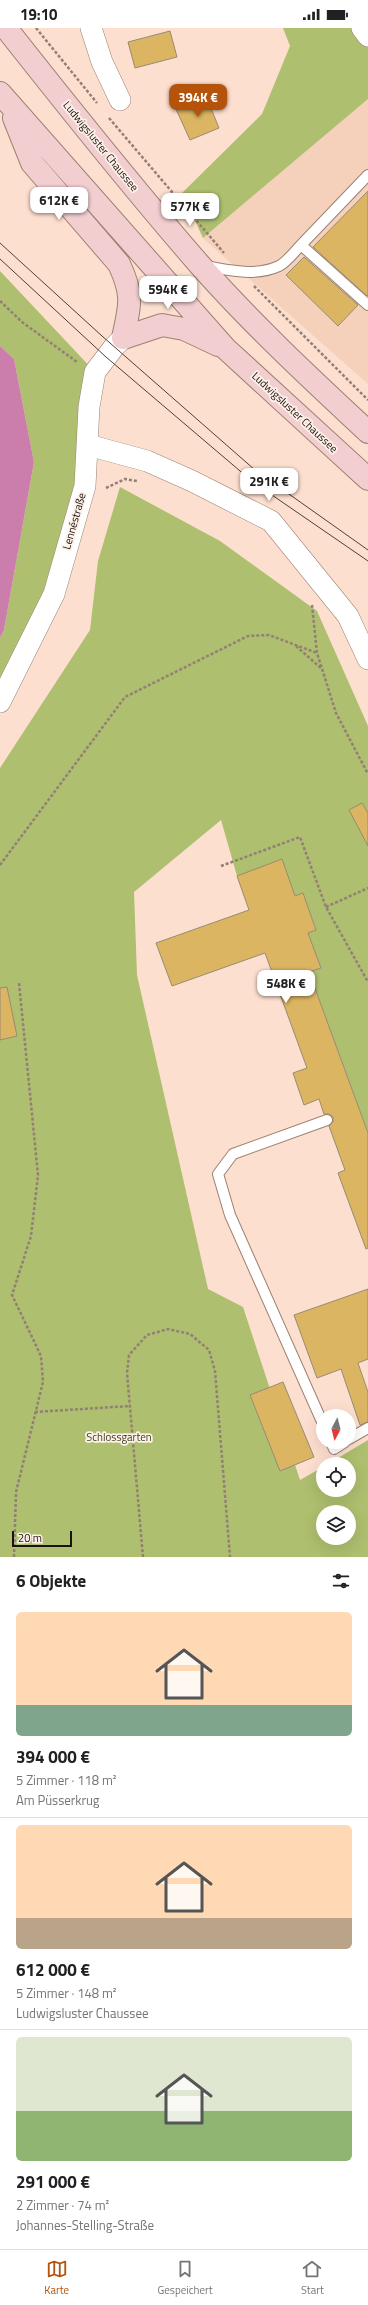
<!DOCTYPE html>
<html lang="de">
<meta charset="utf-8">
<style>
:root{--surface:#fff;--page:#f2f2f2;--text:#202124;--muted:#757577;--line:#e0e0e0;--accent:#b45309}
body{margin:0;font-family:"Titillium Web",sans-serif;background:var(--page);color:var(--text);height:100vh;display:flex;flex-direction:column;font-size:15px;white-space:nowrap}
*{box-sizing:border-box;margin:0}
p{font-size:13px;color:var(--muted)}
.icon{flex:none;width:22px;height:22px;fill:none;stroke:currentColor;stroke-width:2;stroke-linecap:round;stroke-linejoin:round}
.map{position:relative;height:1529px;overflow:hidden}
.sheet{display:flex;flex-direction:column;background:var(--surface);flex:1}
.sheet>*{flex:none}
.needle{width:26px;rotate:187deg}
.fabs{position:absolute;left:316px;top:1381px;display:grid;gap:8px}
.fabs a{display:grid;place-items:center;width:40px;height:40px;border-radius:50%;background:var(--surface);box-shadow:0 4px 16px #0002;font-size:20px}
.scale{position:absolute;left:12px;bottom:10px;width:60px;box-sizing:border-box;padding-left:4px;border:2px solid #1c120d;border-top:0;font-size:11px;line-height:14px;white-space:nowrap;color:#1c120d;-webkit-text-stroke:3px #fdf1ea;paint-order:stroke}
.price{position:absolute;translate:-50% -34px;padding:0 9px;border-radius:8px;background:#fff;color:#222;font-size:13px;line-height:26px;filter:drop-shadow(0 1px 2px #0008)}
.price::after{content:'';position:absolute;left:50%;top:24px;width:12px;height:9px;margin-left:-6px;background:inherit;clip-path:polygon(0 0,100% 0,50% 100%)}
.price.active{background:var(--accent);color:#fff}
ul{padding:0;list-style:none}
li{display:grid;align-content:center;gap:8px;height:212px;padding:0 16px}
li+li{border-top:1px solid var(--line)}
li span{display:grid;place-items:center;height:124px;border-radius:6px;color:#555}
li>.icon{margin-inline-start:auto}
span .icon{width:72px;height:72px;fill:#fffc;stroke-width:1}
li b{font-size:17px}
h2{display:flex;justify-content:space-between;align-items:center;height:48px;padding:0 16px;font-size:17px}
.status{display:flex;justify-content:space-between;align-items:center;height:28px;padding:0 20px;background:var(--surface);direction:ltr}
.status svg{height:11px;fill:currentColor}
.dock{display:flex;justify-content:space-around;align-items:center;height:56px;border-top:1px solid var(--line);background:var(--surface);font-size:11px;color:var(--muted)}
.dock a{display:grid;justify-items:center;gap:2px}
.dock .active{color:var(--accent)}
.map>svg:first-child{display:block}
.built{fill:#f5d1bc}
.green{fill:#aebf6f;fill-rule:evenodd}
.water{fill:#cb7eab}
.building{fill:#dbb562;stroke:#988b72}
.lines{fill:none;stroke-linecap:round;stroke-linejoin:round}
.lane-casing{stroke:#9c8172;stroke-width:12}
.street-casing{stroke:#9c8172;stroke-width:22}
.secondary-casing{stroke:#9c8172;stroke-width:24}
.path{stroke:#947f75;stroke-width:2.5;stroke-dasharray:3 2;stroke-linecap:butt}
.lane{stroke:#fff;stroke-width:10}
.street{stroke:#fff;stroke-width:21}
.secondary{stroke:#f2ced0;stroke-width:22}
.tram{stroke:#4e4038;stroke-width:1}
.labels{text-anchor:middle;dominant-baseline:central;stroke-width:3.5;stroke-linejoin:round;paint-order:stroke}
.street-label{font-size:11px;fill:#1c120d;stroke:#fdf1ea}
.park-label{font-size:11px;fill:#363d19;stroke:#fdf1ea}
</style>
<div class="status"><b>19:10</b><svg viewBox="0 0 49 12"><path d="M0 12V9h3v3zM5 12V6h3v6zM10 12V3h3v9zM15 12V0h3v12zM26 1h20v11H26zM47 4h2v5h-2z"/></svg></div>
<div class="map">
<svg width="368" height="1529" viewBox="0 0 368 1529">
<rect width="100%" height="100%" fill="#fddfcf"/>
<path class="built" d="M 368,71 L 368,356 L 203,210 Z"/>
<path class="green" d="M 283,0 L 368,0 L 368,71 L 203,210 L 182,165 L 262,86 L 290,18 Z
M 0,243 L 95,344 L 54,566 L 0,674 L 0,610 L 4,602 L 34,434 L 14,331 L 0,318 Z
M 120,459 L 220,513 L 317,583 L 368,698 L 368,1105 L 309,944 L 321,940 L 308,905 L 316,901 L 303,865 L 295,868 L 282,832 L 237,848 L 221,792 L 134,864 L 137,947 L 208,1261 L 243,1279 L 300,1452 L 323,1439 L 323,1462 L 349,1462 L 349,1436 L 328,1436 L 368,1412 L 368,1529 L 0,1529 L 0,740 L 90,602 L 98,533 ZM 323,1484 L 349,1484 L 349,1510 L 323,1510 Z"/>
<path class="water" d="M 0,318 L 14,331 L 34,434 L 4,602 L 0,610 Z"/>
<path class="building" d="M 170,3 L 177,29 L 135,40 L 128,14 Z
M 206,68 L 219,100 L 190,112 L 176,81 Z
M 368,163 L 368,267 L 367,268 L 313,219 Z
M 304,229 L 358,277 L 338,298 L 286,247 Z
M 362,775 L 368,785 L 368,818 L 349,782 Z
M 282,831 L 295,868 L 303,865 L 316,902 L 308,905 L 321,940 L 309,944 L 368,1105 L 368,1220 L 366,1221 L 338,1145 L 345,1142 L 329,1098 L 333,1094 L 333,1089 L 329,1086 L 324,1086 L 319,1071 L 304,1077 L 293,1045 L 307,1040 L 265,925 L 172,958 L 156,915 L 249,882 L 237,848 Z
M 7,959 L 17,1008 L 0,1012 L 0,960 Z
M 368,1261 L 368,1331 L 358,1335 L 368,1364 L 368,1394 L 360,1397 L 341,1341 L 317,1350 L 294,1287 Z
M 283,1354 L 314,1429 L 280,1443 L 250,1367 Z"/>
<g class="lines">
<defs>
<path id="lane" d="M 301,217 L 368,147
M 205,238 C 230,242 255,249 279,238 C 287,234 295,223 301,217 L 368,277
M 323,1396 L 230,1187 L 218,1146 L 233,1126 L 327,1092
M 349,1411 L 368,1400
M 331,1414 L 334,1421 L 345,1414"/>
<path id="street" d="M 91,0 L 102,34 L 120,72
M 362,0 L 368,8
M 88,417 L 147,433 L 192,453 L 271,493 L 348,588 L 368,631
M 0,674 L 54,566 L 85,458 L 89,379 L 95,344 L 114,319 L 123,310"/>
<path id="secondary" d="M 6,0 C 69,80 132,159 199,236 C 252,296 310,350 368,404
M 0,65 L 225,320 L 368,451
M 14,90 L 32,135 L 119,236 C 134,268 130,277 123,310
M 123,310 L 162,297 L 184,301 L 218,317"/>
</defs>
<use href="#lane" class="lane-casing"/>
<use href="#street" class="street-casing"/>
<use href="#secondary" class="secondary-casing"/>
<path class="path" d="M 36,0 L 97,75
M 109,90 L 224,225
M 254,258 L 368,372
M 0,273 L 22,294 L 77,334
M 106,460 L 125,451 L 137,453
M 312,577 L 317,625 L 336,685 L 368,746
M 296,618 L 322,641
M 0,837 L 125,669 L 248,608 L 269,607 L 317,625
M 221,838 L 300,809 L 326,879 L 368,954
M 326,879 L 368,860
M 35,1384 L 130,1378
M 14,1529 L 16,1464 L 43,1354 L 41,1328 L 12,1267 L 31,1208 L 38,1147 L 19,955
M 143,1529 L 127,1345 L 129,1327 L 147,1307 L 168,1301 L 190,1306 L 209,1322 L 215,1343 L 230,1529"/>
<use href="#lane" class="lane"/>
<use href="#street" class="street"/>
<use href="#secondary" class="secondary"/>
<path class="tram" d="M 0,215 L 102,308 L 255,442 L 368,522
M 0,231 L 106,329 L 253,454 L 368,533"/>
</g>
<g class="labels">
<g class="street-label">
<text transform="translate(101 118) rotate(51)">Ludwigsluster Chaussee</text>
<text transform="translate(295 384) rotate(43)">Ludwigsluster Chaussee</text>
<text transform="translate(74 493) rotate(-74)">Lennéstraße</text>
</g>
<g class="park-label">
<text x="119" y="1409">Schlossgarten</text>
</g>
</g>
</svg>
<div class="fabs">
<a><svg class="needle" viewBox="-14 -14 28 28"><path d="M0-13l5 13h-10z" fill="#e53935"/><path d="M0 13l5-13h-10z" fill="#757577"/></svg></a>
<a><svg class="icon" aria-label="locate" viewBox="0 0 24 24"><circle cx="12" cy="12" r="6"/><path d="M12 2v4M12 18v4M2 12h4M18 12h4"/></svg></a>
<a><svg class="icon" aria-label="layers" viewBox="0 0 24 24"><path d="M12 4l9 5-9 5-9-5zM3 14l9 5 9-5"/></svg></a>
</div>
<div class="scale">20 m</div>
<b class="price active" style="left:198px;top:90px">394K €</b>
<b class="price" style="left:59px;top:193px">612K €</b>
<b class="price" style="left:190px;top:199px">577K €</b>
<b class="price" style="left:168px;top:282px">594K €</b>
<b class="price" style="left:269px;top:474px">291K €</b>
<b class="price" style="left:286px;top:976px">548K €</b>
</div>
<section class="sheet">
<h2>6 Objekte<svg class="icon" aria-label="filters" viewBox="0 0 24 24"><path d="M4 7h16M4 17h16"/><circle cx="9" cy="7" r="2"/><circle cx="15" cy="17" r="2"/></svg></h2>
<ul>
<li><span style="background:linear-gradient(#ffd9b3 75%,#7fa58c 0)"><svg class="icon" aria-label="home" viewBox="0 0 24 24"><path d="M3 11l9-7 9 7M6 9v11h12V9"/></svg></span><div><b>394 000 €</b><p>5 Zimmer · 118 m²</p><p>Am Püsserkrug</p></div></li>
<li><span style="background:linear-gradient(#ffd9b3 75%,#b9a48a 0)"><svg class="icon" aria-label="home" viewBox="0 0 24 24"><path d="M3 11l9-7 9 7M6 9v11h12V9"/></svg></span><div><b>612 000 €</b><p>5 Zimmer · 148 m²</p><p>Ludwigsluster Chaussee</p></div></li>
<li><span style="background:linear-gradient(#dfe7d0 60%,#8fb573 0)"><svg class="icon" aria-label="home" viewBox="0 0 24 24"><path d="M3 11l9-7 9 7M6 9v11h12V9"/></svg></span><div><b>291 000 €</b><p>2 Zimmer · 74 m²</p><p>Johannes-Stelling-Straße</p></div></li>
</ul>
</section>
<nav class="dock">
<a class="active"><svg class="icon" aria-label="map" viewBox="0 0 24 24"><path d="M3 6l6-2 6 2 6-2v14l-6 2-6-2-6 2zM9 4v14M15 6v14"/></svg>Karte</a>
<a><svg class="icon" aria-label="saved" viewBox="0 0 24 24"><path d="M7 4h10v16l-5-4-5 4z"/></svg>Gespeichert</a>
<a><svg class="icon" aria-label="home" viewBox="0 0 24 24"><path d="M3 11l9-7 9 7M6 9v11h12V9"/></svg>Start</a>
</nav>
